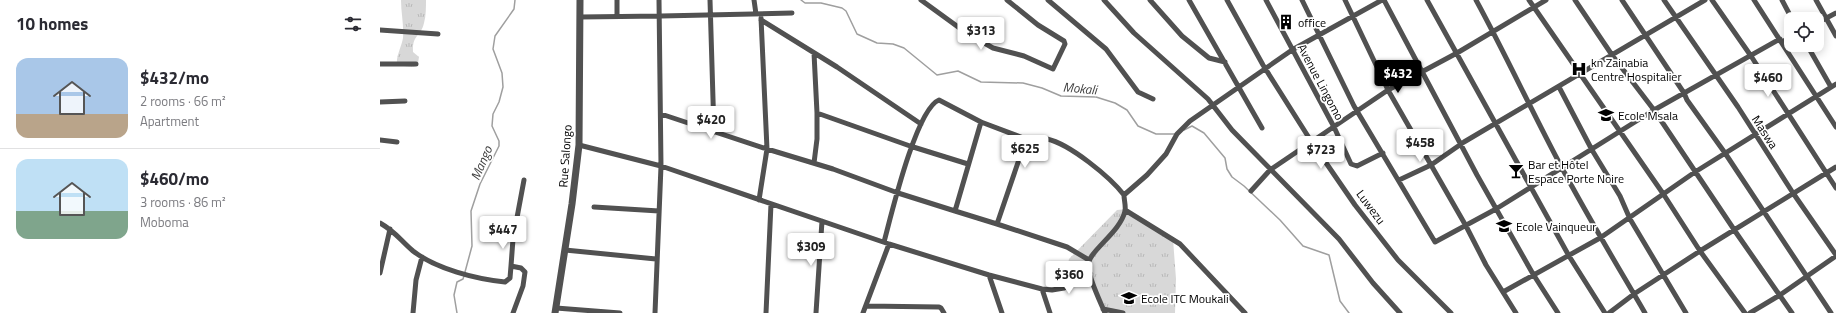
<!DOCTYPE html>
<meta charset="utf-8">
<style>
:root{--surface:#fff;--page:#f2f2f3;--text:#2b2b33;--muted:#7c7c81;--line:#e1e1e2;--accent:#000}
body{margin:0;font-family:"Titillium Web",sans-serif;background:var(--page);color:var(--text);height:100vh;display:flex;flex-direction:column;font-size:15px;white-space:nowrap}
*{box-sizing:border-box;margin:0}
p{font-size:13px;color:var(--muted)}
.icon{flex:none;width:22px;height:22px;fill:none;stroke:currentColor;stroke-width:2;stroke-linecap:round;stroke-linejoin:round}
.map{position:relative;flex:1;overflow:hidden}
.sheet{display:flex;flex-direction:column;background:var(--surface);width:380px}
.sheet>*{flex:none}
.tools{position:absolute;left:1404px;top:12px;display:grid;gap:8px}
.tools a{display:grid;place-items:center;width:40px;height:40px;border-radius:8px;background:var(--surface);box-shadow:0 2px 10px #0003;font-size:20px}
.price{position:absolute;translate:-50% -34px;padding:0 9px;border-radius:4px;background:#fff;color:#222;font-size:13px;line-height:26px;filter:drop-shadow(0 1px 2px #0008)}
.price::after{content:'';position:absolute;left:50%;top:24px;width:12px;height:9px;margin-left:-6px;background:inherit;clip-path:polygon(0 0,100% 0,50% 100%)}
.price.selected{background:var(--accent);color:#fff}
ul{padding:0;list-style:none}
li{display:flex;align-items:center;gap:12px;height:100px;padding:0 16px}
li+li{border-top:1px solid var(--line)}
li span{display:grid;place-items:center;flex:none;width:112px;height:80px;border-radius:12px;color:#555}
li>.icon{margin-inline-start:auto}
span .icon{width:48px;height:48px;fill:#fffc;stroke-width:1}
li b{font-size:17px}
h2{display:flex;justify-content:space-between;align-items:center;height:48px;padding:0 16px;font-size:17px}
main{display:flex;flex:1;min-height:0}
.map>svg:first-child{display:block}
.grass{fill:url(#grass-tufts)}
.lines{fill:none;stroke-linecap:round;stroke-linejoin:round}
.stream{stroke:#9f9f9f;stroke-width:1.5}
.minor{stroke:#515151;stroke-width:5}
.tertiary{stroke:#515151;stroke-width:7}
.labels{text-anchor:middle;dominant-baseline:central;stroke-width:3.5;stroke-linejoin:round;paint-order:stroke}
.poi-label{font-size:12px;fill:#000;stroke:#fff;text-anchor:start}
.street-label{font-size:12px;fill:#000;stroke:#fff}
.water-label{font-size:13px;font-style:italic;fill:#404040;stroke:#fff}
</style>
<main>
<section class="sheet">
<h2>10 homes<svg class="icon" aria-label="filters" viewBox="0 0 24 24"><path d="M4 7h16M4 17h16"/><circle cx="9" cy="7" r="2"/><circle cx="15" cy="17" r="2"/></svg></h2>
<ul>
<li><span style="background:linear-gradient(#a9c7e8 70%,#b9a48a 0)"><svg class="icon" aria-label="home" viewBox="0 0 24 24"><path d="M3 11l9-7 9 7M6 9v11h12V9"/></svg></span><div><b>$432/mo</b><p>2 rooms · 66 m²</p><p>Apartment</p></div></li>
<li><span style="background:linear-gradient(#bfe0f5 65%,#7fa58c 0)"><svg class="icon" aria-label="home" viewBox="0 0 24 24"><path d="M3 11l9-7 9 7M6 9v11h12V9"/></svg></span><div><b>$460/mo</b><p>3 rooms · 86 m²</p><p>Moboma</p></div></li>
</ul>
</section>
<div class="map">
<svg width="1456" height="313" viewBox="0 0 1456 313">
<defs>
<pattern id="grass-tufts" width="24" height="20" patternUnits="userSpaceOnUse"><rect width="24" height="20" fill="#d8d8d8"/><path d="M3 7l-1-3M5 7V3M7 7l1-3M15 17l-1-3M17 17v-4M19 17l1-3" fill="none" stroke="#b8b8b8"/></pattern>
</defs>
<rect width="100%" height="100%" fill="#fff"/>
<path class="grass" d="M 21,0 L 46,0 C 46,7 46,16 44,23 C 41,37 32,34 33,52 L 39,57 L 38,63 L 34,67 L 23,66 L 17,63 C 16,57 22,45 23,38 C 24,25 21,13 21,0 Z
M 747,209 L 793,239 L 796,279 L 795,313 L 724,313 L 712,285 L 691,275 L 687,269 L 689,259 L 737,210 Z"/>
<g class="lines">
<path class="stream" d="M 421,0 L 425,3 L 441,3 L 462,8 L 466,11 L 477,34 L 497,43 L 513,44 L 524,48 L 557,75 L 578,71 L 601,82 L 643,83 L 662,88 L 681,96 L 716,97 L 735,103 L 747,110 L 758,126 L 776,134 L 796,134
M 804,130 L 812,126 L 824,133 L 845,158 L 847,169 L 852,177 L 864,186 L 900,220 L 923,246 L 949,255 L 960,301 L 969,313
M 85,272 L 92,246 L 91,211 L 100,184 L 119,146 L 119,141 L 112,126 L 113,114 L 119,102 L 123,87 L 122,73 L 113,49 L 115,36 L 134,9 L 135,0
M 77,313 L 74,295 L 77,282 L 83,279 L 84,276"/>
<path class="minor" d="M 237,0 L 237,16
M 330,0 L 334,132
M 374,0 L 376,14
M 541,0 L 585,32 L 613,48 L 644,56 L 673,69 L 685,44 L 684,41 L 658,25 L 627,0
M 668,0 L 726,49 L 758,92 L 773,99
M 724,0 L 754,33 L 828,99 L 852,130 L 959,239 L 993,283 L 1020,313
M 770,0 L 802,36 L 829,58 L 845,62
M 809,0 L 882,128
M 847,0 L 883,65 L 931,141 L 975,205 L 1018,260 L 1071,313
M 886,0 L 954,127 L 971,164 L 977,166 L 1003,153
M 922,0 L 974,106 L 1055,242 L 1116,209 L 1274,110 L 1400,39
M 965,0 L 1008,90 L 1086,226 L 1106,265 L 1136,313
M 1004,0 L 1097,175 L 1153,274 L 1178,313
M 1047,0 L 1189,256 L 1225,313
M 1096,0 C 1126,55 1152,112 1182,168 C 1208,217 1237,265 1265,313
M 1149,0 L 1284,195 L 1320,251 L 1365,313
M 1195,0 L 1232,55 L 1274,110 L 1357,234 L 1412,313
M 1242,0 L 1304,93 L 1307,100 L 1345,153 L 1451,313
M 1284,0 L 1358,107 L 1413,193 L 1456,255
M 1332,0 L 1371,56 L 1456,188
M 1374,0 L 1456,127
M 1402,0 L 1412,19
M 1436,0 L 1456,36
M 200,17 L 281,16 L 412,13
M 381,20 L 457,67 L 541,124
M 1437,23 L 1456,13
M 0,30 L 58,34
M 1402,42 L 1411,37
M 1427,45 L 1451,87
M 434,53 L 437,113 L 530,146 L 588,164
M 0,64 L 36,64
M 1179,87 L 1212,150 L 1240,196 L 1250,219 L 1306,313
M 0,102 L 25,101
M 281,114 L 387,149 L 453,169 L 518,193 L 575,211
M 601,122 L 575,211 L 617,224
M 646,139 C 653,139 661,138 667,139 C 690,144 730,177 744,195
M 0,140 L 17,142
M 199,145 L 281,166 L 509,244 L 609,275 L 662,289 L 672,290 L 684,288 L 710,273
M 434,163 L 437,139 L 437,113
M 1019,180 L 1051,165 L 1084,142 L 1325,0
M 871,191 L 890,170 L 1008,90 L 1077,53 L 1166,0
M 379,200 L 387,149 L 381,18
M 214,207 L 279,211
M 745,210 L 800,244 L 865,313
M 0,223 C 16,232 20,240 33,251 C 56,269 96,279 125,282 L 130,278 L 131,266
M 504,242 C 511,216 536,109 559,100 L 601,122 L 646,139 L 617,224 L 687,247 L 709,260
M 185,250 L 276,259
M 0,273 L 10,229
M 609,275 L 622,313
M 662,289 L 670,313
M 1123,292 L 1220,238 L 1315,172 L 1456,84
M 486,306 L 559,307 L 561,308 L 564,313
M 176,308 L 240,313
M 723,309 L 743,313
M 33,313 L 36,280 L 42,257
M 133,313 L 143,286 L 145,272 L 141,268 L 131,266 L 133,239 L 144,180
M 275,313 L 281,166 L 279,0
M 386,313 L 391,204
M 436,313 L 442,221
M 483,313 L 509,244
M 725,313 C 720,301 709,279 708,266 C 708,251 740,233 745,211 C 746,206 744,200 744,195 L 767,175 L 786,154 L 797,134 L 810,121 L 912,50 L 1002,0
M 1229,313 L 1254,294 L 1320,251 L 1456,167
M 1370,313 L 1400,295 L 1456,256"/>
<path class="tertiary" d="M 175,313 L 192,204 L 199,145 L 200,0"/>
</g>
<defs>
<symbol id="building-bare" viewBox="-9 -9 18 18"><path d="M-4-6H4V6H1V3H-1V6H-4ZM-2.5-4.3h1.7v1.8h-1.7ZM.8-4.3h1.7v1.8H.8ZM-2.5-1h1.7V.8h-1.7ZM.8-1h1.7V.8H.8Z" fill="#000" stroke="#fff" stroke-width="2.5" paint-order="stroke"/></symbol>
<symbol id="hospital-bare" viewBox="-9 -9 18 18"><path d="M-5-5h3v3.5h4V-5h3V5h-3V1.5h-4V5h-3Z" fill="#000" stroke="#fff" stroke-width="2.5" paint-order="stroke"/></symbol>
<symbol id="school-bare" viewBox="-9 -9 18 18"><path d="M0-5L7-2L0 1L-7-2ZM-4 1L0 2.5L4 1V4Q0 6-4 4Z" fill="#000" stroke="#fff" stroke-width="2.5" paint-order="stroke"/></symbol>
<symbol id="bar-bare" viewBox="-9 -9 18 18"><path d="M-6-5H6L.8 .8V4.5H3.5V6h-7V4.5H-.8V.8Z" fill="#000" stroke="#fff" stroke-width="2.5" paint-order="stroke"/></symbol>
</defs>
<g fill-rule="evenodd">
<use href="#building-bare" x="895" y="11" width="22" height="22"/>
<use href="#hospital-bare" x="1188" y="58" width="22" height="22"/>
<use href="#school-bare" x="1215" y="104" width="22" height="22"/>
<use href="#bar-bare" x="1125" y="160" width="22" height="22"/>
<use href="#school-bare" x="1113" y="215" width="22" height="22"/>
<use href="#school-bare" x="738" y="287" width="22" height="22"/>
</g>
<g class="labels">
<g class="poi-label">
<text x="918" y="22">office</text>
<text x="1211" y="62">kn Zainabia<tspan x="1211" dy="14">Centre Hospitalier</tspan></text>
<text x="1238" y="115">Ecole Msala</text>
<text x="1148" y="164">Bar et Hôtel<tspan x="1148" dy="14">Espace Porte Noire</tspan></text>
<text x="1136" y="226">Ecole Vainqueur</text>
<text x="761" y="298">Ecole ITC Moukali</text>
</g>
<g class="street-label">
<text transform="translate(941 82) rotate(62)">Avenue Lingomo</text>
<text transform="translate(1385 132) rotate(57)">Maswa</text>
<text transform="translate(185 156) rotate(-86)">Rue Salongo</text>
<text transform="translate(991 207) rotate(53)">Luwezu</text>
</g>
<g class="water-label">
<text transform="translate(700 88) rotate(5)">Mokali</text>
<text transform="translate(101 163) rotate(-67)">Mango</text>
</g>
</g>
</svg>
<div class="tools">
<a><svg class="icon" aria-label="locate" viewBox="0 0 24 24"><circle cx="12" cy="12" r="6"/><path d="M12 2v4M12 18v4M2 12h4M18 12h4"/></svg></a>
</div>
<b class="price" style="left:601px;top:51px">$313</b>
<b class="price selected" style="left:1018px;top:94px">$432</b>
<b class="price" style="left:1388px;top:98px">$460</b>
<b class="price" style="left:331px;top:140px">$420</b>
<b class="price" style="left:1040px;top:163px">$458</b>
<b class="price" style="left:645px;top:169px">$625</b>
<b class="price" style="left:941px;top:170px">$723</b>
<b class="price" style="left:123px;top:250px">$447</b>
<b class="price" style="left:431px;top:267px">$309</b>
<b class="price" style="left:689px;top:295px">$360</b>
</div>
</main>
